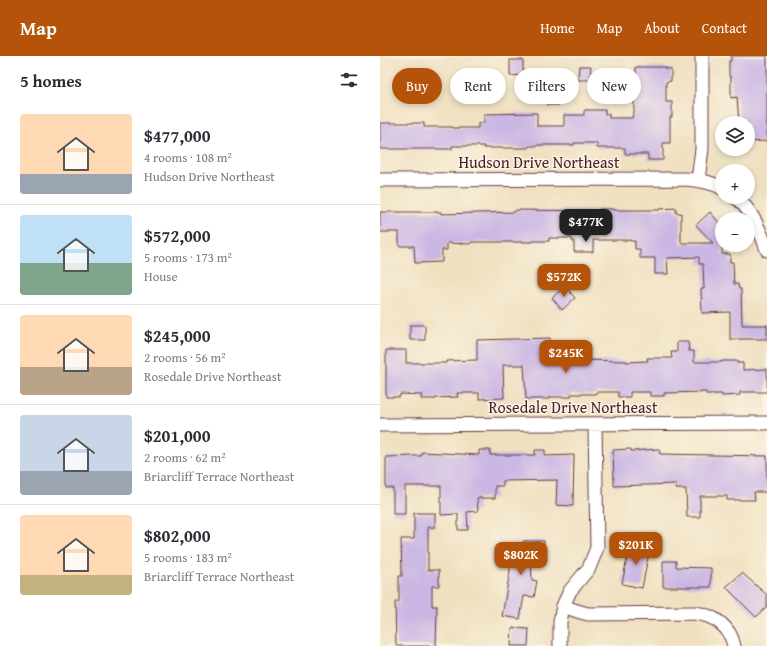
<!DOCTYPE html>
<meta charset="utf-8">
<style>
:root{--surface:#fff;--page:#f2f2f3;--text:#2b2b33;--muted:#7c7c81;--line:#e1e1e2;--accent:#b45309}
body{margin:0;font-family:"Gentium Book Plus",serif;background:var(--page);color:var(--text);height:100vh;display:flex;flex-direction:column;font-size:15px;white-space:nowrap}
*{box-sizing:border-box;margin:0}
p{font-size:13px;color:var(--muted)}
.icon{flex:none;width:22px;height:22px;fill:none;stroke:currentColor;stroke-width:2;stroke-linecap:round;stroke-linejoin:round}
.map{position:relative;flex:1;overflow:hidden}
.details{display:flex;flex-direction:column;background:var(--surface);width:380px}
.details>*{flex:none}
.guide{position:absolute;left:12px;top:12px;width:315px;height:36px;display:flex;gap:8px}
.tools{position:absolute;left:335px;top:60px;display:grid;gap:8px}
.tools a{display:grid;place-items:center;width:40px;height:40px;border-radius:50%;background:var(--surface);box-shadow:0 2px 6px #0003;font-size:20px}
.price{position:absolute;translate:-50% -34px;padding:0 9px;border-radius:8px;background:var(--accent);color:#fff;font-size:13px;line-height:26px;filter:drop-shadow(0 1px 2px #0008)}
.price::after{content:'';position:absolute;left:50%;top:24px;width:12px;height:9px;margin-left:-6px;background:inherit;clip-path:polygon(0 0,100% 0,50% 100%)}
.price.active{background:#222;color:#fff}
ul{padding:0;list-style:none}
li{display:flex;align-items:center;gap:12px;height:100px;padding:0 20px}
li+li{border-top:1px solid var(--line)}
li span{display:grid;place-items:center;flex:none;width:112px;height:80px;border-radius:4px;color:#555}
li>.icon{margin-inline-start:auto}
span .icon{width:48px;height:48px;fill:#fffc;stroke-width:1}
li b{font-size:17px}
h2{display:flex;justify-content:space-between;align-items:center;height:48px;padding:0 20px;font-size:17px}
.tag{padding:0 14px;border-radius:18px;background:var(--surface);box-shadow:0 2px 6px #0003;font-size:14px;line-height:36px}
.tag.active{background:var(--accent);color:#fff}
header{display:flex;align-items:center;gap:24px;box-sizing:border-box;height:56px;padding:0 20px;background:var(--accent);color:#fff}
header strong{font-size:19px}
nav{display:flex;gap:22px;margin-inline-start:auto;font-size:14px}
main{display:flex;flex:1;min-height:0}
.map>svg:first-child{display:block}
.building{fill:#cbb7e3}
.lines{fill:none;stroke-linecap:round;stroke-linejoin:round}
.street-casing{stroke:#633c41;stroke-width:15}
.street{stroke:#fff;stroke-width:13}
.labels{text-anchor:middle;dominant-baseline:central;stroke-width:3;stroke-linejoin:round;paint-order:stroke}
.street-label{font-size:16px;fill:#4a1f2b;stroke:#fcf5e5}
</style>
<header>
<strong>Map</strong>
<nav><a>Home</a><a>Map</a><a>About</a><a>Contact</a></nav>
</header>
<main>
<section class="details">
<h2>5 homes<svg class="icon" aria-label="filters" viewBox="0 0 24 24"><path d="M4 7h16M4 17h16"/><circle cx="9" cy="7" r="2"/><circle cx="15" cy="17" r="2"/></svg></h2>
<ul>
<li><span style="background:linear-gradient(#ffd9b3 75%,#9aa5b1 0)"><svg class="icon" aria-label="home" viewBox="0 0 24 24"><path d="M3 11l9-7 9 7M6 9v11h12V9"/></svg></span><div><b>$477,000</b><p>4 rooms · 108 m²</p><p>Hudson Drive Northeast</p></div></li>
<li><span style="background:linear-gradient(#bfe0f5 60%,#7fa58c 0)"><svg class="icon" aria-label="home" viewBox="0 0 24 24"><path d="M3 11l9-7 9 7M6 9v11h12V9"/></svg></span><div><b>$572,000</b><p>5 rooms · 173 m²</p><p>House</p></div></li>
<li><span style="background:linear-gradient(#ffd9b3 65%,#b9a48a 0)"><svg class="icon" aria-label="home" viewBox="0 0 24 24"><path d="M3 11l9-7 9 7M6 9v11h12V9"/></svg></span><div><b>$245,000</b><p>2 rooms · 56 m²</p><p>Rosedale Drive Northeast</p></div></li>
<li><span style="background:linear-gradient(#c9d6e8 70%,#9aa5b1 0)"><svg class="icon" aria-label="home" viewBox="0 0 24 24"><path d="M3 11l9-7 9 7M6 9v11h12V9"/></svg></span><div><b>$201,000</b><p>2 rooms · 62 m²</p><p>Briarcliff Terrace Northeast</p></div></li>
<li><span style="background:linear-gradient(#ffd9b3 75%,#c2b280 0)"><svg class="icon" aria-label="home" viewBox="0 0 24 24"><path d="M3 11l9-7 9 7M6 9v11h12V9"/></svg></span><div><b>$802,000</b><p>5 rooms · 183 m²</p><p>Briarcliff Terrace Northeast</p></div></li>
</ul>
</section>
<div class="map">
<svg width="387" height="590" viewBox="0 0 387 590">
<rect width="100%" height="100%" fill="#fcf5e5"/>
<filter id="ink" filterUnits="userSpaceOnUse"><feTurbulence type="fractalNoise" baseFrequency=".025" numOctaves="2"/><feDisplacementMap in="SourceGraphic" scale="8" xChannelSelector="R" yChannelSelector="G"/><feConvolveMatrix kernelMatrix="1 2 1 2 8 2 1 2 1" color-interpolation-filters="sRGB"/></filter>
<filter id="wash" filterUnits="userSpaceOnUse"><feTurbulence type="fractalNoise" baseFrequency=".012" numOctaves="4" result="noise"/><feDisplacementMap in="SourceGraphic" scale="16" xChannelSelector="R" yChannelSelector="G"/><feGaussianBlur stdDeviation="0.9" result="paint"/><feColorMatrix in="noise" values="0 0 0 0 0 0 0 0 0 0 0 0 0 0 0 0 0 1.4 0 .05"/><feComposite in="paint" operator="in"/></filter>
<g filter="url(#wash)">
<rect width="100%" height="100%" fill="#efe0c0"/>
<g id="blocks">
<path class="building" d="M 351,0 L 387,0 L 387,85 L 368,86 L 368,67 L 359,67 L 357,41 L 351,42 L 351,21 L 349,20 L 349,5 L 351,5 Z
M 130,4 L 143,4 L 143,19 L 130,20 Z
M 199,10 L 211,10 L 210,24 L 198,24 Z
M 256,11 L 285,11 L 285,13 L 291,13 L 291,25 L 286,26 L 286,46 L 292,46 L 292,61 L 290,61 L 290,87 L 283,87 L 283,104 L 268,104 L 268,98 L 245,98 L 245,92 L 217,92 L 217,87 L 194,87 L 194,89 L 158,89 L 158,90 L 149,90 L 148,92 L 104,92 L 104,90 L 72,90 L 72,93 L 0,93 L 0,67 L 44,67 L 44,71 L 73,71 L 73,72 L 98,72 L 98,67 L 104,67 L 104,58 L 157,57 L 157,70 L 184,70 L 184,59 L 204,59 L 204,55 L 205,54 L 225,54 L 225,58 L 229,58 L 229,62 L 252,62 L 253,57 L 254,57 L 254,42 L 257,42 Z
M 233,23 L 233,34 L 220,34 L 220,24 Z
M 147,24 L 164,24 L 164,34 L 147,34 Z
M 167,33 L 180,33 L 180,49 L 167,49 Z
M 296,152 L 296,157 L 301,157 L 301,187 L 333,187 L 316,169 L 330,156 L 342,170 L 342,198 L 350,198 L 350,206 L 353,206 L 354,228 L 358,228 L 359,233 L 361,233 L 362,269 L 387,269 L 387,283 L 350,283 L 350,256 L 322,257 L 321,233 L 324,233 L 323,208 L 319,208 L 319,201 L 287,202 L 288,218 L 275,218 L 275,202 L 260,202 L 260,193 L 255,193 L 255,185 L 250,185 L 250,184 L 213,184 L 213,196 L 194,196 L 194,185 L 192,185 L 192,182 L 169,182 L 169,185 L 153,185 L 153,186 L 91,186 L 91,188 L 67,187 L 67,194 L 62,194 L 62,206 L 35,207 L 34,190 L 19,190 L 19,176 L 0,176 L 0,156 L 61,156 L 61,158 L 135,156 L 136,154 L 219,155 L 219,153 L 233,153 L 233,154 L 279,154 L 279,153 Z
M 185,230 L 195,242 L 182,254 L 172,242 Z
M 30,269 L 45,269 L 45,284 L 30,284 Z
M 170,282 L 170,298 L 198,298 L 198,304 L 246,305 L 246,306 L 268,305 L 267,302 L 292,302 L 291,296 L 297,296 L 297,286 L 308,286 L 309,295 L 314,295 L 314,306 L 342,306 L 342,305 L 357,305 L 357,307 L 363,307 L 363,314 L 387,313 L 387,336 L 360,336 L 360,339 L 342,340 L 342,338 L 326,338 L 326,336 L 284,337 L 284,340 L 270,340 L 270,336 L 250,336 L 250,341 L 238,341 L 238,336 L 216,336 L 216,338 L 191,338 L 191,341 L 170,341 L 170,343 L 146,343 L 144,309 L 123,309 L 124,342 L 99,343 L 99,337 L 77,337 L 78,341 L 56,342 L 56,343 L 41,343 L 42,339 L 20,338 L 20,341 L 6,341 L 6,294 L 26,294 L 26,307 L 66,307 L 66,305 L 97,304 L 97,284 Z
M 251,393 L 251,395 L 279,393 L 280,398 L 387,400 L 387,436 L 374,436 L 375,444 L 347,444 L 347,440 L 320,440 L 320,461 L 307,461 L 306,433 L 296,433 L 296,428 L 234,430 L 233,394 Z
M 99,394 L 110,394 L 110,399 L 155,399 L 155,394 L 165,394 L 165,400 L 194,399 L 193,450 L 176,449 L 177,424 L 123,425 L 123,430 L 115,430 L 115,442 L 97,442 L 98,455 L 87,456 L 88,474 L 78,474 L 78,458 L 61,459 L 61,430 L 25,430 L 25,458 L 13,458 L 13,432 L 6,432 L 6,401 L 35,400 L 41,400 L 42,396 L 99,399 Z
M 34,457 L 55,457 L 55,471 L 48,471 L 48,514 L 59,514 L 59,530 L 52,530 L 52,550 L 57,550 L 56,590 L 16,590 L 15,546 L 19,546 L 19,520 L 22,520 L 21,483 L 34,483 Z
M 143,485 L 164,485 L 164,504 L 151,504 L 152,524 L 157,525 L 154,541 L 144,540 L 140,563 L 122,560 L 130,515 L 130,488 L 144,488 Z
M 250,487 L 270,491 L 262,532 L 242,528 Z
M 283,505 L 296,505 L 296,511 L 331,512 L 331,531 L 283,531 Z
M 362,517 L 387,539 L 387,551 L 376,561 L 346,531 Z
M 132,572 L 149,573 L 148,590 L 131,590 Z"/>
</g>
</g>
<g filter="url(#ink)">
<use href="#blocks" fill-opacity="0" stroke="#633c41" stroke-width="1"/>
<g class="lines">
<defs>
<path id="street" d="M 0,124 L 306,123 C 318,124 332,126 342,132
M 318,124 L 322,93 L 322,0
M 355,141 C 371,152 381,176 387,194
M 0,369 L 387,367
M 183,550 L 197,555 L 208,558 L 314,557 C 334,559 350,570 354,590
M 180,590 L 180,566 L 183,550 L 190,535 L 209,512 L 217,492 L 215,368"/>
</defs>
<use href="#street" class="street-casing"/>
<use href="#street" class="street"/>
</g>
</g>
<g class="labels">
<g class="street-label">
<text x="159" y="106">Hudson Drive Northeast</text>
<text x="193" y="351">Rosedale Drive Northeast</text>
</g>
</g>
</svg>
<div class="tools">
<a><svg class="icon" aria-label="layers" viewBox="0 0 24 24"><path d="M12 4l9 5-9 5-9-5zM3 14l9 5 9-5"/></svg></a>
<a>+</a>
<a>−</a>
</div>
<b class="price active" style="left:206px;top:187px">$477K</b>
<b class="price" style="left:184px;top:242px">$572K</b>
<b class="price" style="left:186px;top:318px">$245K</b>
<b class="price" style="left:256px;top:510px">$201K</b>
<b class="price" style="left:141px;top:520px">$802K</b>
<div class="guide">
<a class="tag active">Buy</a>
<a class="tag">Rent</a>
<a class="tag">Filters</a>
<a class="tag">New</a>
</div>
</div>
</main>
